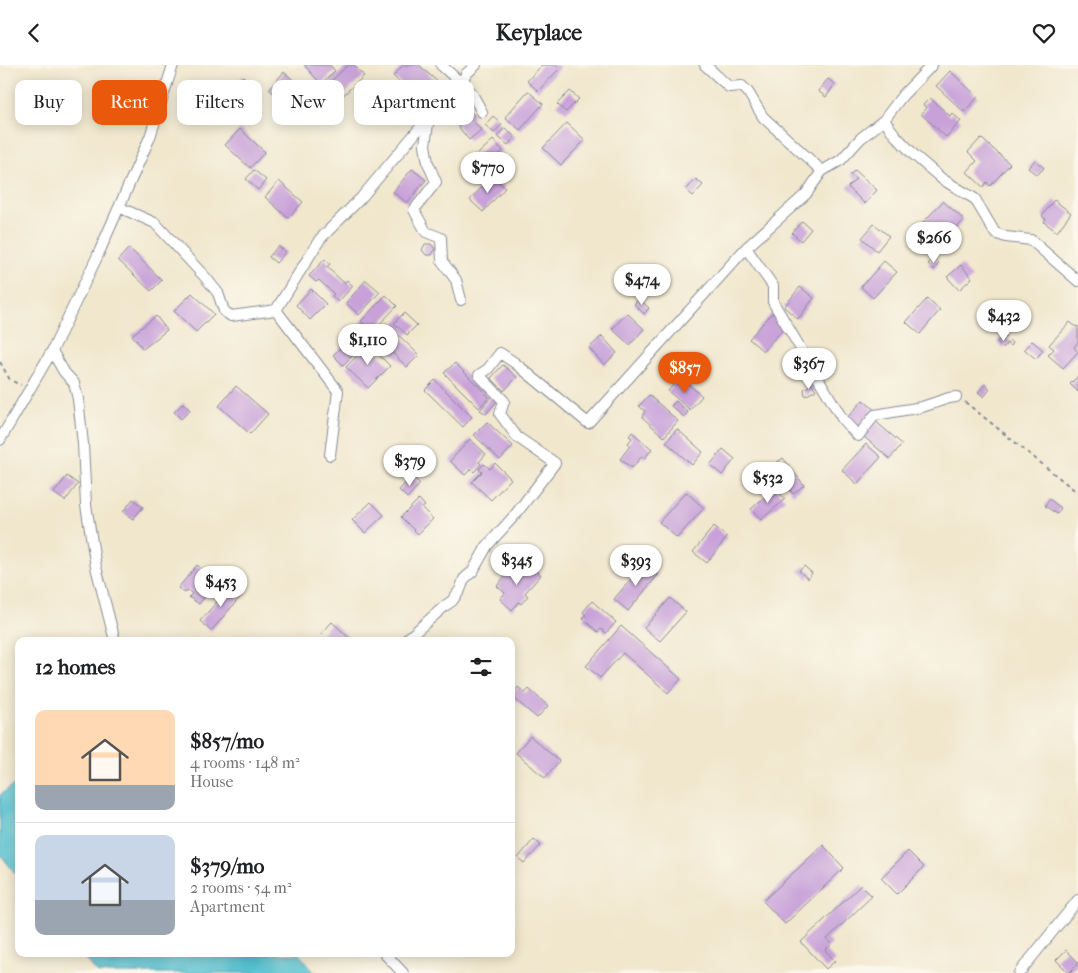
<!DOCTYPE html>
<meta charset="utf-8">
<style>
:root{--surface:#fff;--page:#f6f6f6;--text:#202124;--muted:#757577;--line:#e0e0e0;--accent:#ea580c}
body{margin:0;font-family:"IM FELL French Canon",serif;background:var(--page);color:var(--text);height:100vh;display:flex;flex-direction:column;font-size:19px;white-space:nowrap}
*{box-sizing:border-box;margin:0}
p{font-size:16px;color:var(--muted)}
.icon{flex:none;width:28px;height:28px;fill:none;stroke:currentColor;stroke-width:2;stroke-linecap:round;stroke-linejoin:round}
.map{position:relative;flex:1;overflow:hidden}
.details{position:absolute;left:15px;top:572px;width:500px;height:320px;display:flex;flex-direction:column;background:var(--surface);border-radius:10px;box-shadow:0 2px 12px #0003}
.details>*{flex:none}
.guide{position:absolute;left:15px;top:15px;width:500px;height:45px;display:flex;gap:10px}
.price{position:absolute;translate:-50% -42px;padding:0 11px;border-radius:18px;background:#fff;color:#222;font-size:16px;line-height:32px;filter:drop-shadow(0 1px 2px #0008)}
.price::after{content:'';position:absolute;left:50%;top:30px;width:15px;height:11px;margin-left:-8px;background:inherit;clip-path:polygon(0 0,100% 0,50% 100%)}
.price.current{background:var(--accent);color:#fff}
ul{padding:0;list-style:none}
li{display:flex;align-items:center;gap:15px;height:125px;padding:0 20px}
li+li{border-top:1px solid var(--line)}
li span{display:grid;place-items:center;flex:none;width:140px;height:100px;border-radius:10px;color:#555}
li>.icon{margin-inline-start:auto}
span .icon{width:60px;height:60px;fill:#fffc;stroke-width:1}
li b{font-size:21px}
h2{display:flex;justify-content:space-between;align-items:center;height:60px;padding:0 20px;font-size:21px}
.chip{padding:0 18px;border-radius:10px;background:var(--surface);box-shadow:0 2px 12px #0003;font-size:18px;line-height:45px}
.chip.current{background:var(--accent);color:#fff}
header{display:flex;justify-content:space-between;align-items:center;height:65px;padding:0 20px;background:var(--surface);font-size:22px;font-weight:700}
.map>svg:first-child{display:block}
.water{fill:#56c1d0;stroke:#387897}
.building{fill:#c8a1d9}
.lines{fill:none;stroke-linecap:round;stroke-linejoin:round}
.minor-casing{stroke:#868b96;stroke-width:12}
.path{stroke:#868b96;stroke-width:2;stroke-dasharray:4 4;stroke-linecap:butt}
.minor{stroke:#fff;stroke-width:10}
</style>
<header><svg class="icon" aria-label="back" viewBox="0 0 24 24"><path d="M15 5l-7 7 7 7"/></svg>Keyplace<svg class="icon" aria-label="heart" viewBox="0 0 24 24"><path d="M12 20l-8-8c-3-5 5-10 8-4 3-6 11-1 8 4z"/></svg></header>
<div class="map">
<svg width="1078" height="908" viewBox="0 0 1078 908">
<rect width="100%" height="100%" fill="#fbf7ec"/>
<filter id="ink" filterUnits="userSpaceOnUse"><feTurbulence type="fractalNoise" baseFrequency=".02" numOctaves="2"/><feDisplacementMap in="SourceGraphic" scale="10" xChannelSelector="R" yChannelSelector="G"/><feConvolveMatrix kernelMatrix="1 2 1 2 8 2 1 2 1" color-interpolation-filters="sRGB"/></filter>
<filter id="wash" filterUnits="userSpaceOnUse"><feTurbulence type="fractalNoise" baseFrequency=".0096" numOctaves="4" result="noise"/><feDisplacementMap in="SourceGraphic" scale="20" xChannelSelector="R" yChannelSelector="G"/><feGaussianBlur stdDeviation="1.12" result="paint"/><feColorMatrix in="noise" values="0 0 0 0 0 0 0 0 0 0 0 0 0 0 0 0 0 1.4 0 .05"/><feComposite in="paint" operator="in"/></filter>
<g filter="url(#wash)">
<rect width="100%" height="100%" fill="#f1e7cd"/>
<path class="water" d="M 19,716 L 19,813 L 0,789 L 0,730 Z
M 81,889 L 299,889 L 315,908 L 98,908 Z"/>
<g id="blocks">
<path class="building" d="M 304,0 L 330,0 L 335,6 L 321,19 Z
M 348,0 L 354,0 L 364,11 L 337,36 L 325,22 Z
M 403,0 L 419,0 L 441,20 L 424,39 L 393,11 Z
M 542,0 L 557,0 L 560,3 L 538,26 L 527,16 Z
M 950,6 L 978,32 L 964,47 L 936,21 Z
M 284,7 L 301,22 L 286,39 L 269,24 Z
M 243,11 L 259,26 L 246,40 L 229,26 Z
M 828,14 L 835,19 L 826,32 L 818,26 Z
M 528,26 L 543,39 L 520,65 L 505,52 Z
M 570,26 L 579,34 L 566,47 L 557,39 Z
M 304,29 L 315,38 L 301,54 L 290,45 Z
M 930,33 L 950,51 L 952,48 L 961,56 L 946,72 L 921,49 L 927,43 L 923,40 Z
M 464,39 L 474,50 L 471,53 L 481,65 L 469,75 L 450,51 Z
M 493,51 L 502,59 L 494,68 L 485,60 Z
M 567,58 L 585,75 L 561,100 L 543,83 Z
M 505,63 L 515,72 L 508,80 L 497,71 Z
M 240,64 L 265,87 L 250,103 L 225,80 Z
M 981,73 L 1010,99 L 990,121 L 987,117 L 983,122 L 967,107 L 977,96 L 968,87 Z
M 493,75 L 503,86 L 487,100 L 477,90 Z
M 1035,95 L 1044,103 L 1037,110 L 1028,103 Z
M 412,104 L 426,115 L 407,138 L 393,127 Z
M 254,105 L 266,115 L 258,125 L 246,114 Z
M 855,105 L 877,125 L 865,139 L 848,122 L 856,114 L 850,110 Z
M 492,111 L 505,123 L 483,147 L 470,135 Z
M 696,114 L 703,120 L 693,131 L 686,125 Z
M 279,116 L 303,137 L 288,153 L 265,132 Z
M 1054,135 L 1071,148 L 1057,167 L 1044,157 L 1046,154 L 1042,151 Z
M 943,136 L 964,155 L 939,183 L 917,164 Z
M 802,156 L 811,164 L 801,176 L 792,168 Z
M 874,159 L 889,171 L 877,186 L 862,173 Z
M 425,179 L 431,179 L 435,184 L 432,190 L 426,190 L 422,185 Z
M 278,181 L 286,187 L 276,198 L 269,192 Z
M 129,183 L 162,215 L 151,226 L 118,195 Z
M 934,193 L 939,198 L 934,205 L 928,199 Z
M 325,194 L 330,199 L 327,202 L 344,218 L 347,215 L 353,221 L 338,237 L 332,231 L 334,229 L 319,215 L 316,217 L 309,211 Z
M 884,196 L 897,207 L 873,233 L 861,222 Z
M 961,200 L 972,213 L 959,225 L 947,212 Z
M 366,215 L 380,227 L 359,250 L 346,238 Z
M 800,222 L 814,233 L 798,254 L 784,242 Z
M 311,224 L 326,239 L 310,255 L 296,240 Z
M 192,228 L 214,249 L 196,267 L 174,246 Z
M 386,230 L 397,241 L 372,267 L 361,256 Z
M 639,234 L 649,243 L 644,249 L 634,239 Z
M 927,234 L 940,245 L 920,269 L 906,257 Z
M 404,248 L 417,260 L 407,270 L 394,258 Z
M 627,248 L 644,264 L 630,280 L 612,264 Z
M 772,248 L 786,261 L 763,286 L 749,274 Z
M 156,251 L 167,265 L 143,284 L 132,270 Z
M 1070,257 L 1076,262 L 1078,261 L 1078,277 L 1074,282 L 1078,287 L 1063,303 L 1048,290 L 1054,284 L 1049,280 Z
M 386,258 L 419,290 L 407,302 L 374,270 Z
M 357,266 L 367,276 L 343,300 L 333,290 Z
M 602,271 L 617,288 L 604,300 L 589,283 Z
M 1006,272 L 1012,278 L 1010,281 L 1007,278 L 1003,283 L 997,277 L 1001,273 L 1003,275 Z
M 1032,276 L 1043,285 L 1036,294 L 1024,284 Z
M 368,279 L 390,301 L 368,323 L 346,302 Z
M 455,298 L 489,332 L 479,343 L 444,308 Z
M 503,300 L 517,312 L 504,326 L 491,313 Z
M 1078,311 L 1078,327 L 1070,319 Z
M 680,312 L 702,331 L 690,345 L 668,326 Z
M 435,315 L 472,352 L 463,362 L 425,325 Z
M 812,319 L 816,325 L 805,331 L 804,324 Z
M 985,319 L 990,324 L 984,332 L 978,327 Z
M 236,321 L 268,349 L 250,369 L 219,341 Z
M 493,330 L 498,335 L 486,349 L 480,345 Z
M 649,330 L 678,356 L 664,372 L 642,352 L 645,346 L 639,341 Z
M 863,335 L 876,346 L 859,365 L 846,354 Z
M 676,336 L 688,347 L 684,352 L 671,341 Z
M 183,338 L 190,345 L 181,354 L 174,347 Z
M 874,355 L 902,379 L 890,394 L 862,370 Z
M 487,357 L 513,381 L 500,395 L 474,370 Z
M 677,364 L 703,387 L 692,400 L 666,377 Z
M 632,367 L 652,384 L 644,394 L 642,391 L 632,403 L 620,394 L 630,381 L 628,378 L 632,373 L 629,371 Z
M 470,374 L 486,389 L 479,397 L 481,399 L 474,407 L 471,404 L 465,410 L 450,396 Z
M 866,379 L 881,392 L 857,419 L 842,405 Z
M 723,384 L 735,394 L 722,410 L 710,400 Z
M 783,393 L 804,420 L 793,429 L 772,401 Z
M 495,398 L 511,414 L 491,435 L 472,417 L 482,407 L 479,404 L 484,399 L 490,404 Z
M 67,411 L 78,419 L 65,436 L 54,428 Z
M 412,411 L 420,419 L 407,433 L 399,425 Z
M 775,423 L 785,434 L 761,455 L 751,444 Z
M 686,427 L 704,443 L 677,473 L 659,457 Z
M 133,434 L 143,442 L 133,454 L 123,447 Z
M 419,434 L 425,441 L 422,443 L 433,454 L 418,469 L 401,452 Z
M 1049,434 L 1061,443 L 1057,449 L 1045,441 Z
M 371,437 L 384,450 L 365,468 L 352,455 Z
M 714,461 L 727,472 L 707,498 L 693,487 Z
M 644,499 L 658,510 L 628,546 L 614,534 Z
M 197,500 L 218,516 L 199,539 L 189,532 L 192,529 L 188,525 L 185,528 L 178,523 Z
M 531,501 L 541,510 L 525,528 L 528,531 L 521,539 L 519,537 L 512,545 L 500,534 L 505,528 L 497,521 L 509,506 L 513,510 L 521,502 L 526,507 Z
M 804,501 L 812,508 L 808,514 L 799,506 Z
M 231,521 L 242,530 L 211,566 L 200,556 Z
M 670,533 L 686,547 L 660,576 L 644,563 Z
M 592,536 L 616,557 L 606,568 L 601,564 L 598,567 L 583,554 L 586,550 L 583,547 Z
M 332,557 L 353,576 L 328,576 L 321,569 Z
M 621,561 L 681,614 L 668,628 L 623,588 L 600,613 L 586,601 Z
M 518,622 L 525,628 L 529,624 L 548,641 L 537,653 L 511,631 Z
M 530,671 L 559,696 L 545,713 L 516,688 Z
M 534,774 L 541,780 L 524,798 L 518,793 Z
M 823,780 L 844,803 L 785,859 L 763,836 Z
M 908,786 L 924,802 L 897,829 L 881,813 Z
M 861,820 L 872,831 L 827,874 L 832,879 L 825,885 L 835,896 L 826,904 L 801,877 Z
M 1066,885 L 1078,897 L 1078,899 L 1069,908 L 1056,895 Z"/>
</g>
</g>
<g filter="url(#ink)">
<use href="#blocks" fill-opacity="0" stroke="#868b96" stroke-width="1"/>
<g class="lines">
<defs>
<path id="minor" d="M 441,0 L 471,27 L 482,47
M 884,55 L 895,70 L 914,90 L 942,114 L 975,134 L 995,168 L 1006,172 L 1031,175 L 1078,216
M 822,106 L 841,95 L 861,73 L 884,55 L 902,31 L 932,0
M 123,144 L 155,158 L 205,212 L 218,228 L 224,246 L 231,251 L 276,245 L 320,174 L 361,133 L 429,52
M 746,183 L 773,221 L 773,237 L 843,355 L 858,371 L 875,350 L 922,342 L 949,333 L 956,332
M 461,235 L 456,215 L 442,196 L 441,173 L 426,167 L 414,145 L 436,117 L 428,98 L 425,80 L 429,52 L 462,18 L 466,9 L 476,0
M 276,245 L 338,326 L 330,390
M 52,286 L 64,307 L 74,318 L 78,334 L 83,379 L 86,440 L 96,502 L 115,576
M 0,375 L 52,286 L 97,192 L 150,72 L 173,0
M 405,576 L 446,540 L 452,536 L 460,525 L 464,514 L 473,506 L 487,481 L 515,450 L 555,398 L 517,372 L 500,349 L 504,336 L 479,310 L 488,304 L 500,288 L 515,298 L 588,358 L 746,183 L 806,129 L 822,106 L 763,52 L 748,27 L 742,21 L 729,22 L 705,0
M 385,889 L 403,908
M 1019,908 L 1078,835"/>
</defs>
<use href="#minor" class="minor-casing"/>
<path class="path" d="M 0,297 L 10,315 L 21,320
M 965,337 L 1078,428"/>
<use href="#minor" class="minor"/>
</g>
</g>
</svg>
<b class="price" style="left:488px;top:129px">$770</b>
<b class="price" style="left:934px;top:199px">$266</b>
<b class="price" style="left:642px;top:241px">$474</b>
<b class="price" style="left:1004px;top:277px">$432</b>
<b class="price" style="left:368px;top:301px">$1,110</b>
<b class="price" style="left:809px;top:325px">$367</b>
<b class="price current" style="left:685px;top:329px">$857</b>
<b class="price" style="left:410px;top:422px">$379</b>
<b class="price" style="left:768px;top:439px">$532</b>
<b class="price" style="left:517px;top:521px">$345</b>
<b class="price" style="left:636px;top:522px">$393</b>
<b class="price" style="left:221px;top:543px">$453</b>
<div class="guide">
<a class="chip">Buy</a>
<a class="chip current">Rent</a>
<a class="chip">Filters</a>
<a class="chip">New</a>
<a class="chip">Apartment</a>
</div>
<section class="details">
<h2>12 homes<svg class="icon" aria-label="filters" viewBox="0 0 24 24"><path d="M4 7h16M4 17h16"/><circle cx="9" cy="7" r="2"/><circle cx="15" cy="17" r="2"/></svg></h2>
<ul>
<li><span style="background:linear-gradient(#ffd9b3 75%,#9aa5b1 0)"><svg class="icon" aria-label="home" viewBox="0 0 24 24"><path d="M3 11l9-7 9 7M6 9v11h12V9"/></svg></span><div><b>$857/mo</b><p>4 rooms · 148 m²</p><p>House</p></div></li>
<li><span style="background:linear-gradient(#c9d6e8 65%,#9aa5b1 0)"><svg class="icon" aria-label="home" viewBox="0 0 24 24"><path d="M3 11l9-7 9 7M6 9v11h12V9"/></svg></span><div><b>$379/mo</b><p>2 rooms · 54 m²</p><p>Apartment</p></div></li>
</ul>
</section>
</div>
